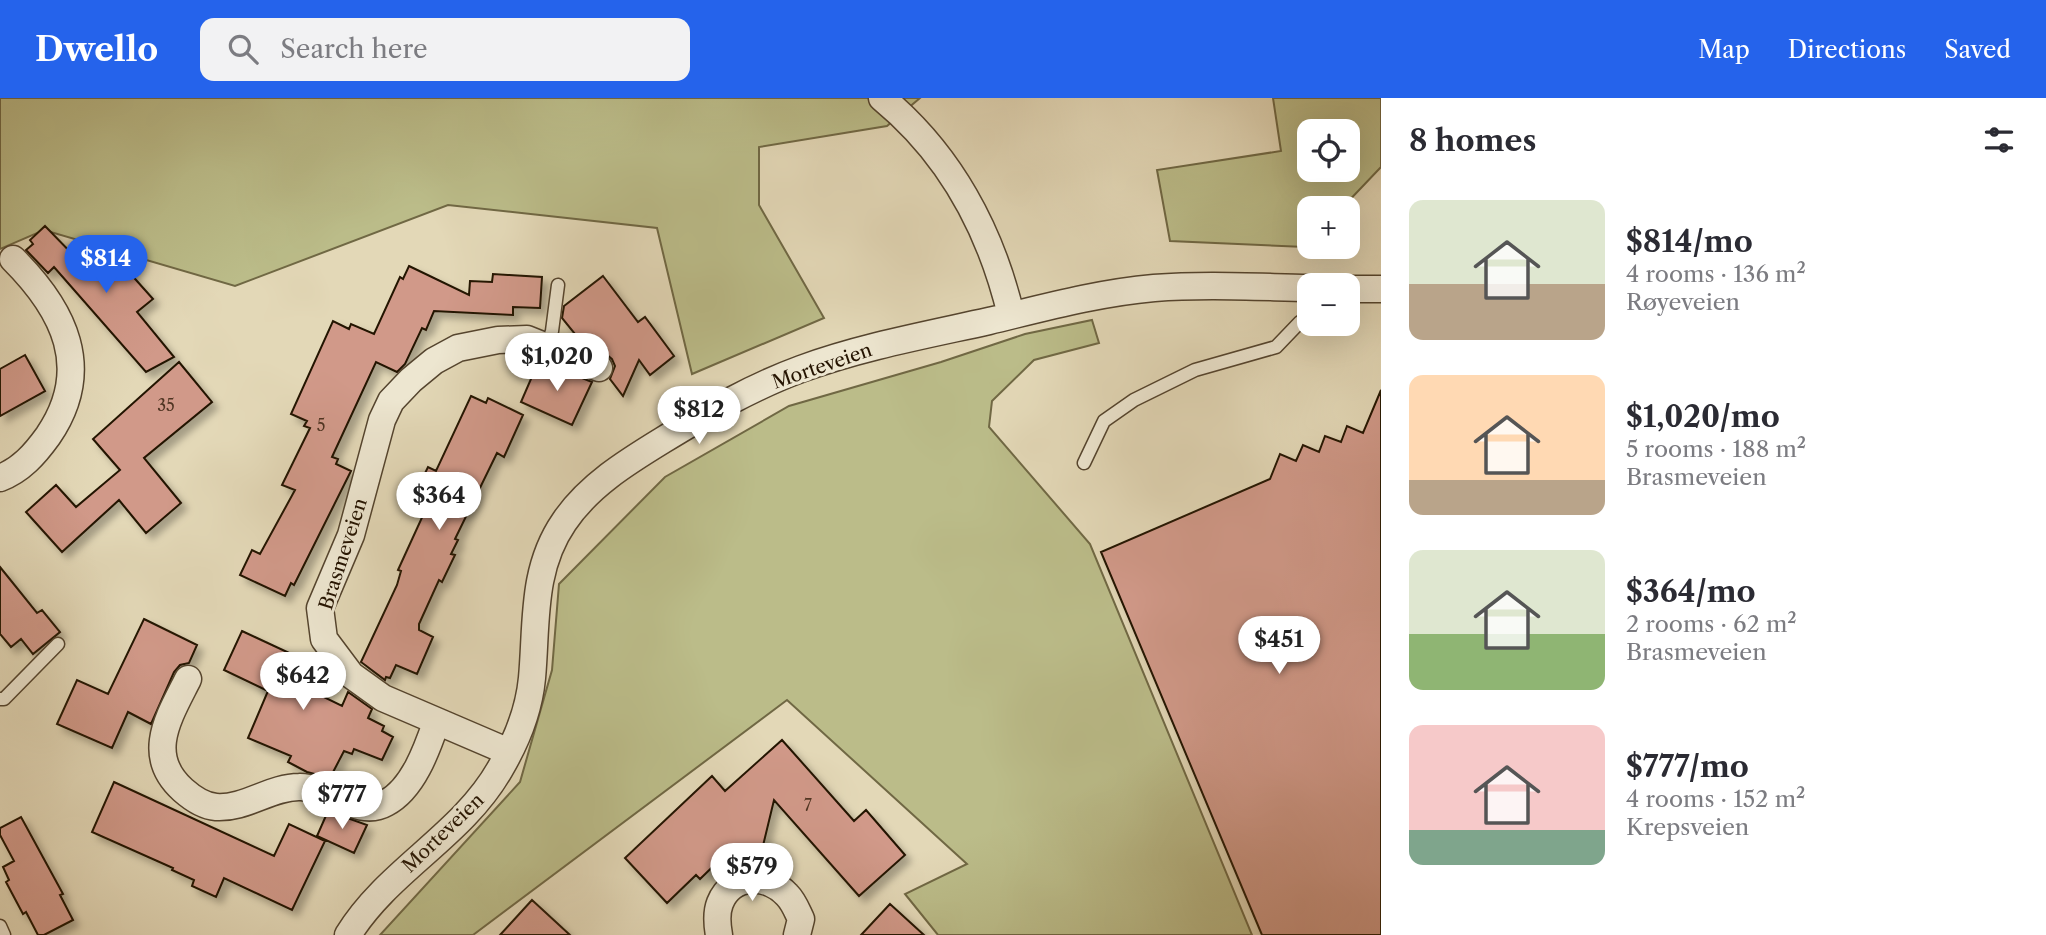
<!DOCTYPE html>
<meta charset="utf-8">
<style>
:root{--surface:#fff;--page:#f2f2f3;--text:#2b2b33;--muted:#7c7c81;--accent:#2563eb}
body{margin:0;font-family:"Libre Caslon Text",serif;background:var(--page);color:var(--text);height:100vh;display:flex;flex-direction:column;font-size:26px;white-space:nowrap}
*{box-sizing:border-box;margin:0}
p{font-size:23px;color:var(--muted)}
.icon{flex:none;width:38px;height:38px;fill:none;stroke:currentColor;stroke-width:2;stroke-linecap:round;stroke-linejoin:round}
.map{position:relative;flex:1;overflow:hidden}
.panel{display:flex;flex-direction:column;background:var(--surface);width:665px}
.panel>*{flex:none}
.buttons{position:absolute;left:1297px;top:21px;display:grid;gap:14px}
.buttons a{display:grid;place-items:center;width:63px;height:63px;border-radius:14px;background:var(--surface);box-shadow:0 7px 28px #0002;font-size:35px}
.price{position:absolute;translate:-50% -60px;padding:0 16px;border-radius:24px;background:#fff;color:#222;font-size:23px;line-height:46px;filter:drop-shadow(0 2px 4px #0008)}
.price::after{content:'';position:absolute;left:50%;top:42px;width:21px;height:16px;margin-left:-10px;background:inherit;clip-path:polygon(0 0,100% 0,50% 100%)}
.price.on{background:var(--accent);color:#fff}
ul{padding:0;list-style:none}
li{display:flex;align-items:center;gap:21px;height:175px;padding:0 28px}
li span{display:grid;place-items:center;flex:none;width:196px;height:140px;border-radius:14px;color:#555}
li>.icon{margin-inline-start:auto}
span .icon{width:84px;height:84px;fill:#fffc;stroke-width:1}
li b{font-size:30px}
h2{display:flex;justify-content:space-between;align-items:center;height:84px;padding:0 28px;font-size:30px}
header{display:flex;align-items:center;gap:42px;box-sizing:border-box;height:98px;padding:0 35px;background:var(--accent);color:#fff}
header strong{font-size:33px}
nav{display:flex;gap:38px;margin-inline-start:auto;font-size:24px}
.search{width:490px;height:63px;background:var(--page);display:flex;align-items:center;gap:18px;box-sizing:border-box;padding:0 24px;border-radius:14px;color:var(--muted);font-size:26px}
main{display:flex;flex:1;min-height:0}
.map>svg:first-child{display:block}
.green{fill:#bbbc89;stroke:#706844;stroke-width:2;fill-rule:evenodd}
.building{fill:#d19989;stroke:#241300;stroke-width:2;filter:url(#shadow)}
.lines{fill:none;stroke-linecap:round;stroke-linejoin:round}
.lane-casing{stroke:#54442e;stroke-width:15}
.street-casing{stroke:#54442e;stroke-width:29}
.lane{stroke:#ede6d0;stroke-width:12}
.street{stroke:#ede6d0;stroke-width:26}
.labels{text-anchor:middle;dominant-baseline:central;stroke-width:6;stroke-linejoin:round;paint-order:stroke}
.number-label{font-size:16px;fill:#4f3422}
.street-label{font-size:19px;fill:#241300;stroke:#ede6d0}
</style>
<header>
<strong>Dwello</strong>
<div class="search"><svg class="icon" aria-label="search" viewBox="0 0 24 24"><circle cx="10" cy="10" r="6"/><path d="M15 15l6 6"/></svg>Search here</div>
<nav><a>Map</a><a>Directions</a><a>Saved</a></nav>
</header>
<main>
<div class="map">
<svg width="1381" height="837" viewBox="0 0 1381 837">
<defs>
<filter id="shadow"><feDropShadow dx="6" dy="6" stdDeviation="3.5" flood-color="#0004"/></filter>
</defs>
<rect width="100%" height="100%" fill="#e3d8b7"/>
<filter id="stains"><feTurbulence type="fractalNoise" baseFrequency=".00286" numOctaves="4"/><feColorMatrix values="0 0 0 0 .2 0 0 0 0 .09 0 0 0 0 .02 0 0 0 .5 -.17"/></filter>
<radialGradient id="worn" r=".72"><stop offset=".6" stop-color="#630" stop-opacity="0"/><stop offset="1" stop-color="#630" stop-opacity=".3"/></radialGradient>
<path class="green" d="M 0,0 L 920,0 L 887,28 L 759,49 L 759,107 L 824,220 L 692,276 L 657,130 L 448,107 L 235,188 L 44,132 L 0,151 Z
M 1273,0 L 1381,0 L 1381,69 L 1342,110 L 1309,110 L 1309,145 L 1305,149 L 1170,143 L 1157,72 L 1281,53 ZM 1309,33 L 1348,33 L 1348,72 L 1309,72 Z
M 1092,222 L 1099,245 L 1034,262 L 992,303 L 989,329 L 1090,446 L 1252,837 L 938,837 L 905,796 L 967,766 L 787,602 L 473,837 L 380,837 L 520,684 L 552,572 L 559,486 L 665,379 L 789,308 L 941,264 L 1025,236 Z"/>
<path class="building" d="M 45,128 L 81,165 L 103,145 L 153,201 L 137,214 L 174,259 L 146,274 L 54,169 L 48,175 L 26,152 L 33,146 L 30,142 Z
M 409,168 L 469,197 L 470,183 L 492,184 L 493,176 L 542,179 L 540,210 L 513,209 L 513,217 L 434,213 L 426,232 L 422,230 L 405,266 L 397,274 L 376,264 L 332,359 L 338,361 L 336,366 L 351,373 L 294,487 L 291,485 L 285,498 L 240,477 L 252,452 L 260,456 L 295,392 L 282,387 L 310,330 L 304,328 L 307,323 L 291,316 L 333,223 L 349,231 L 351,226 L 374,236 L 400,179 L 403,181 Z
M 603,178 L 638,224 L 645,219 L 674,258 L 650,277 L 639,262 L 623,298 L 610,281 L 615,268 L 612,261 L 605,255 L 583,246 L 562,220 L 564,208 Z
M 25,257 L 45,293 L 0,318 L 0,271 Z
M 179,264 L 212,304 L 144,360 L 181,405 L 146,435 L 119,402 L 62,454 L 26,414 L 56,387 L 76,409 L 120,372 L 93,341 Z
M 537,267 L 553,273 L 555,269 L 592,284 L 572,327 L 521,304 Z
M 1381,292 L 1381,837 L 1262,837 L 1101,454 L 1270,381 L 1280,356 L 1296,363 L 1303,347 L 1319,354 L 1325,338 L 1341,344 L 1347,328 L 1363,335 Z
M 471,298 L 486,305 L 488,300 L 523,317 L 504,359 L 497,355 L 455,441 L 458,442 L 451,456 L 455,457 L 442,484 L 439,482 L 419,526 L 419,532 L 433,539 L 417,576 L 396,567 L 390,580 L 386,579 L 385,582 L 361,564 L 397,487 L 401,473 L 398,472 L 425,413 L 410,406 L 428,369 L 436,373 Z
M 0,469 L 37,515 L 42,512 L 60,534 L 33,556 L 21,541 L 11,549 L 0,536 Z
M 144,521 L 197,547 L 189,565 L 180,567 L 174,574 L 151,626 L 128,614 L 112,650 L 57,626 L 77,582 L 108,596 Z
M 242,533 L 300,560 L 289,582 L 342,608 L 348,594 L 372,611 L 368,620 L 384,628 L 382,633 L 393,639 L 382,662 L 354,651 L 352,656 L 344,653 L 330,680 L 307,674 L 288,664 L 291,658 L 248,640 L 268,593 L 224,572 Z
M 782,642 L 854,723 L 866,712 L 905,757 L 859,798 L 774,702 L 761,756 L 734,748 L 700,781 L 696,777 L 667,805 L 625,760 L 712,678 L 725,693 Z
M 114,684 L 274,758 L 289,726 L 325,743 L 292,812 L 224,780 L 216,799 L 192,788 L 194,782 L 172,772 L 173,770 L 92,734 Z
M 328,713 L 367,727 L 354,755 L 317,738 Z
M 21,719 L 63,796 L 60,797 L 73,822 L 44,837 L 38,837 L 26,814 L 23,816 L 6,784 L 9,782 L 3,769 L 14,763 L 0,737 L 0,730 Z
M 532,802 L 570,837 L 500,837 Z
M 890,806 L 924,837 L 861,837 Z"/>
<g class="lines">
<defs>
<path id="lane" d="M 547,249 L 552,233 L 558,187
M 1084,365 L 1104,323 L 1134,302 L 1195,272 L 1276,249 L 1300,224
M 0,601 L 4,601 L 58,546
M 0,828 L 4,837"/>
<path id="street" d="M 882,0 C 950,56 991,133 1011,217
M 1348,191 L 1381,191
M 0,380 C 21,372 35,356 48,338 C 94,271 64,212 13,161
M 188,581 C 169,619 144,657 183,692 C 192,700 204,708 216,709 C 245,711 271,689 299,689 C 328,688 358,721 386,705 C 413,691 427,651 436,625
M 509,654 L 383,600 L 351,577 L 324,541 L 320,510 L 351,437 L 382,322 L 391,303 L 411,282 L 434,263 L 458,250 L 498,242 L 527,241 L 599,270
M 348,837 C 388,772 462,738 500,671 C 516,644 529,612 532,580 C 537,526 531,472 564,424 C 588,388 627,364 663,342 C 707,315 752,289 801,271 C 861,249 926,237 989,223 C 1043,210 1097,195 1154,190 C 1205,186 1257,189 1309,190
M 719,837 C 717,826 716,815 720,805 C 732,775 768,776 787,797 C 794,804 797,813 801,821 L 797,837"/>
</defs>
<use href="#lane" class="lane-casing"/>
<use href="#street" class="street-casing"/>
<use href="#lane" class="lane"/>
<use href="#street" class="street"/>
</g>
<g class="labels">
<g class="number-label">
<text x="166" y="307">35</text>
<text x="321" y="327">5</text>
<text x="808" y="707">7</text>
</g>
<g class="street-label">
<text transform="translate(822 268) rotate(-19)">Morteveien</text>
<text transform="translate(343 456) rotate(-72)">Brasmeveien</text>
<text transform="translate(443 735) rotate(-44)">Morteveien</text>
</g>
</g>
<rect width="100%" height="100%" filter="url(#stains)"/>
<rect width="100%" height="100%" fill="url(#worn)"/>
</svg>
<div class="buttons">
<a><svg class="icon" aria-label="locate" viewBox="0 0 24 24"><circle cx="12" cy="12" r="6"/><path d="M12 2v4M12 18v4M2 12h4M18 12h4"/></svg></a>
<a>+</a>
<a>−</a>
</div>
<b class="price on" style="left:106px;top:197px">$814</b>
<b class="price" style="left:557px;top:295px">$1,020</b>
<b class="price" style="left:699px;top:348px">$812</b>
<b class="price" style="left:439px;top:434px">$364</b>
<b class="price" style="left:1279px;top:578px">$451</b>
<b class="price" style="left:303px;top:614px">$642</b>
<b class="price" style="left:342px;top:733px">$777</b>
<b class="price" style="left:752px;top:805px">$579</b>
</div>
<section class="panel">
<h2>8 homes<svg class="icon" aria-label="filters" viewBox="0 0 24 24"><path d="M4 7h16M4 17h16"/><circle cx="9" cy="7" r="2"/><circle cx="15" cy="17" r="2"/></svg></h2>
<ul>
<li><span style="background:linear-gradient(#dfe7d0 60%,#b9a48a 0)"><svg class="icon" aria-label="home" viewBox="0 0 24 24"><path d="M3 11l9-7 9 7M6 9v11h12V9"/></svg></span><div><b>$814/mo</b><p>4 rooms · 136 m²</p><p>Røyeveien</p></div></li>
<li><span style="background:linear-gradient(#ffd9b3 75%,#b9a48a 0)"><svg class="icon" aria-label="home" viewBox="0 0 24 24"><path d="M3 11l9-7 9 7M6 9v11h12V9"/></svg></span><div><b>$1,020/mo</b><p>5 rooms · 188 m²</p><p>Brasmeveien</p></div></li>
<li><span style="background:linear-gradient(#dfe7d0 60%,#8fb573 0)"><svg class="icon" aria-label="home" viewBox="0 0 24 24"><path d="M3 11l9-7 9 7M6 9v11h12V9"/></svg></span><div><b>$364/mo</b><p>2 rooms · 62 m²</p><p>Brasmeveien</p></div></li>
<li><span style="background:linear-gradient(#f6c9c9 75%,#7fa58c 0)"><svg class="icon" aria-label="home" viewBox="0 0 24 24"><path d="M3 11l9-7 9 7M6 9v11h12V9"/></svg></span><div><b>$777/mo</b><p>4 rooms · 152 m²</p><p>Krepsveien</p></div></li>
</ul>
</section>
</main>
